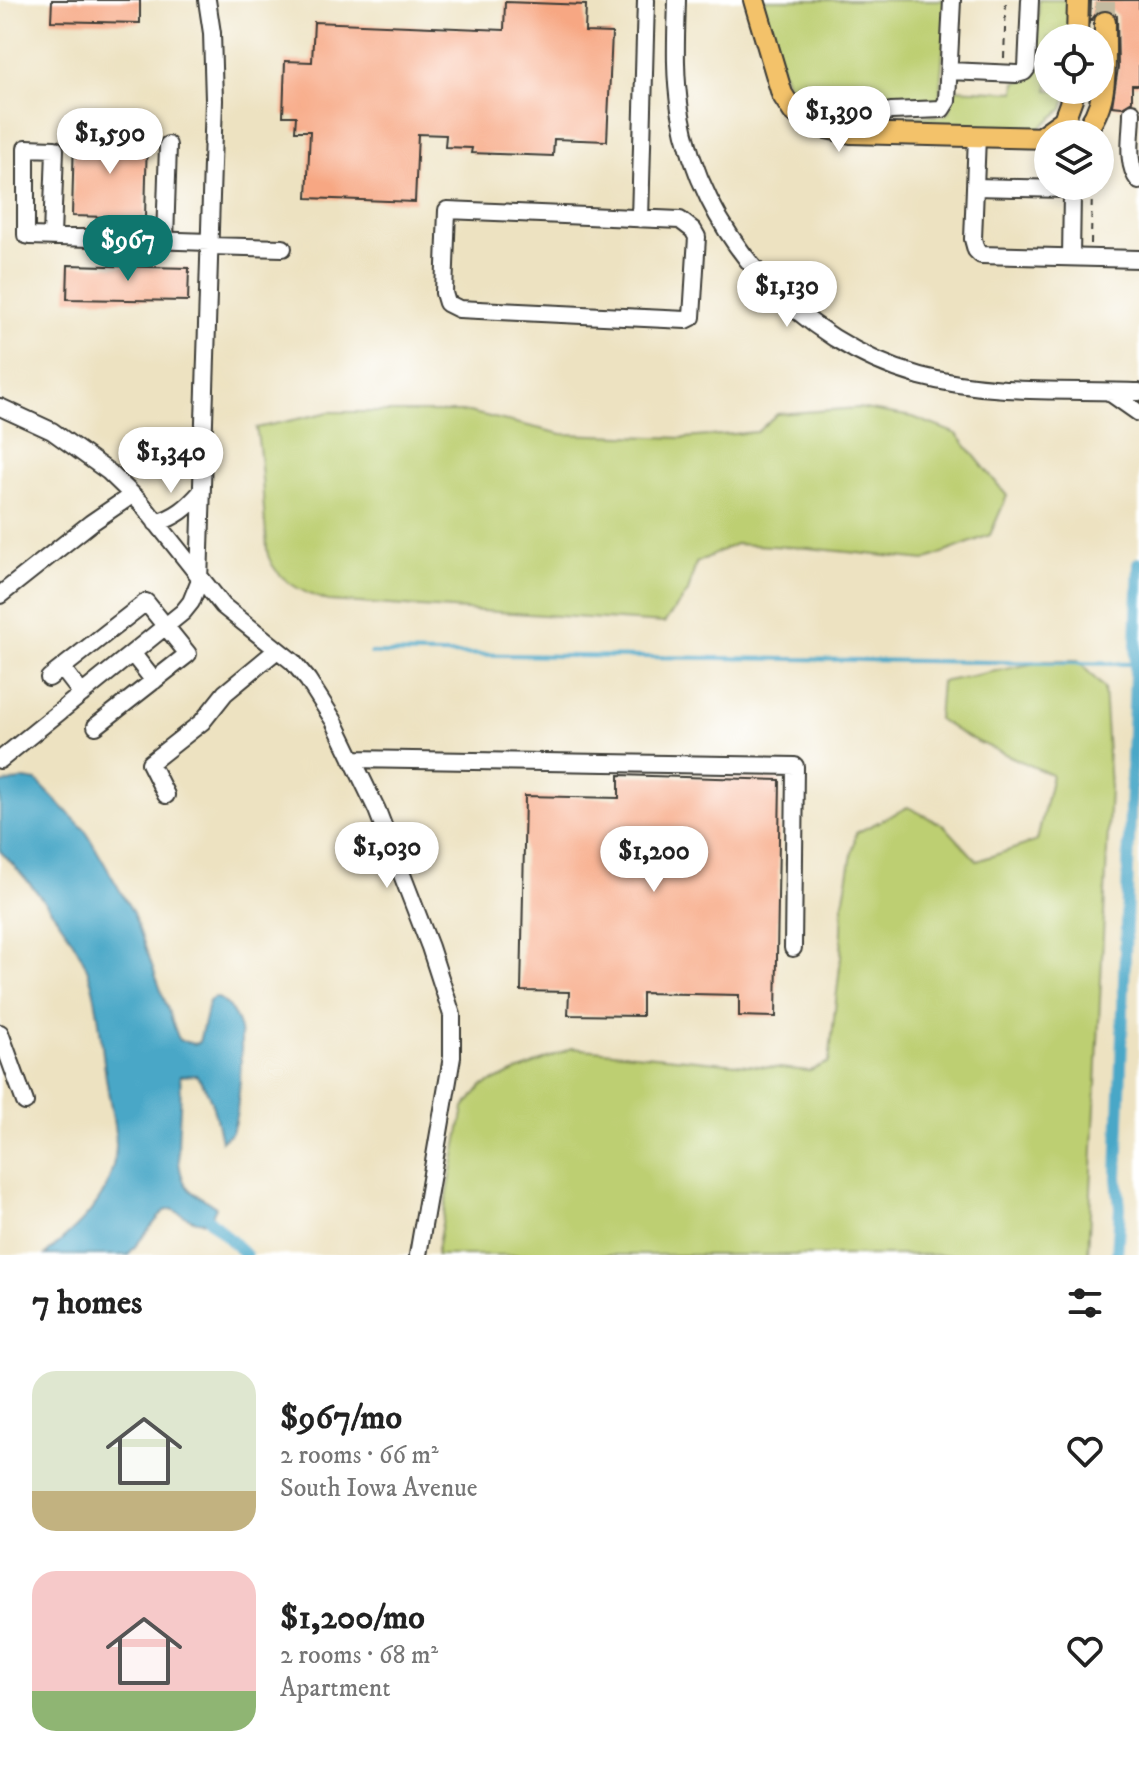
<!DOCTYPE html>
<meta charset="utf-8">
<style>
:root{--surface:#fff;--page:#f6f6f6;--text:#222;--muted:#767676;--accent:#0f766e}
body{margin:0;font-family:"IM FELL DW Pica",serif;background:var(--page);color:var(--text);height:100vh;display:flex;flex-direction:column;font-size:30px;white-space:nowrap}
*{box-sizing:border-box;margin:0}
p{font-size:26px;color:var(--muted)}
.icon{flex:none;width:44px;height:44px;fill:none;stroke:currentColor;stroke-width:2;stroke-linecap:round;stroke-linejoin:round}
.map{position:relative;height:1255px;overflow:hidden}
.sheet{display:flex;flex-direction:column;background:var(--surface);flex:1}
.sheet>*{flex:none}
.tools{position:absolute;left:1034px;top:24px;display:grid;gap:16px}
.tools a{display:grid;place-items:center;width:80px;height:80px;border-radius:50%;background:var(--surface);box-shadow:0 4px 12px #0003;font-size:40px}
.price{position:absolute;translate:-50% -68px;padding:0 18px;border-radius:28px;background:#fff;color:#222;font-size:26px;line-height:52px;filter:drop-shadow(0 2px 4px #0008)}
.price::after{content:'';position:absolute;left:50%;top:48px;width:24px;height:18px;margin-left:-12px;background:inherit;clip-path:polygon(0 0,100% 0,50% 100%)}
.price.on{background:var(--accent);color:#fff}
ul{padding:0;list-style:none}
li{display:flex;align-items:center;gap:24px;height:200px;padding:0 32px}
li span{display:grid;place-items:center;flex:none;width:224px;height:160px;border-radius:24px;color:#555}
li>.icon{margin-inline-start:auto}
span .icon{width:96px;height:96px;fill:#fffc;stroke-width:1}
li b{font-size:34px}
h2{display:flex;justify-content:space-between;align-items:center;height:96px;padding:0 32px;font-size:34px}
.map>svg:first-child{display:block}
.green{fill:#bdcf72;stroke:#6c7647;stroke-width:2}
.water{fill:#48a7c7;stroke:#326272;stroke-width:2}
.lines{fill:none;stroke-linecap:round;stroke-linejoin:round}
.stream{stroke:#48a7c7;stroke-width:4}
.canal{stroke:#48a7c7;stroke-width:12}
.building{fill:#f7a783}
.major-tunnel{stroke:#c3baa0;stroke-width:20;stroke-dasharray:20 10;stroke-linecap:butt}
.minor-casing{stroke:#3b3a35;stroke-width:20}
.major-casing{stroke:#3b3a35;stroke-width:24}
.path{stroke:#3b3a35;stroke-width:2;stroke-dasharray:6 6;stroke-linecap:butt}
.minor{stroke:#fff;stroke-width:16}
.major{stroke:#f3c26a;stroke-width:20}
</style>
<div class="map">
<svg width="1139" height="1255" viewBox="0 0 1139 1255">
<rect width="100%" height="100%" fill="#fff"/>
<filter id="ink" filterUnits="userSpaceOnUse"><feTurbulence type="fractalNoise" baseFrequency=".0125" numOctaves="2"/><feDisplacementMap in="SourceGraphic" scale="16" xChannelSelector="R" yChannelSelector="G"/><feConvolveMatrix kernelMatrix="1 2 1 2 8 2 1 2 1" color-interpolation-filters="sRGB"/></filter>
<filter id="wash" filterUnits="userSpaceOnUse"><feTurbulence type="fractalNoise" baseFrequency=".006" numOctaves="4" result="noise"/><feDisplacementMap in="SourceGraphic" scale="32" xChannelSelector="R" yChannelSelector="G"/><feGaussianBlur stdDeviation="1.8" result="paint"/><feColorMatrix in="noise" values="0 0 0 0 0 0 0 0 0 0 0 0 0 0 0 0 0 1.4 0 .05"/><feComposite in="paint" operator="in"/></filter>
<g filter="url(#wash)">
<rect width="100%" height="100%" fill="#ede2c1"/>
<path class="green" d="M 760,0 L 947,0 L 939,103 L 837,117 C 794,112 789,91 777,54 C 772,36 766,18 760,0 Z
M 1039,0 L 1072,0 L 1070,38 L 1048,38 L 1048,90 L 1068,90 L 1063,109 L 1037,130 L 861,127 L 858,123 L 896,116 L 944,116 L 950,111 L 953,89 L 1015,92 L 1016,82 L 1029,80 L 1035,71 Z
M 858,408 L 913,417 L 957,434 L 1007,496 L 990,535 L 925,560 L 808,548 L 735,544 L 696,563 L 688,592 L 664,623 L 328,601 C 306,594 278,582 269,558 C 266,552 267,541 266,534 C 262,499 263,462 256,428 L 330,412 L 469,412 L 562,434 L 684,438 L 757,432 L 777,414 Z
M 1046,661 L 1078,661 L 1104,688 L 1110,788 L 1088,1255 L 436,1255 L 464,1108 L 482,1086 L 572,1048 L 809,1071 L 829,1062 L 841,957 L 843,903 L 856,833 L 908,807 L 945,826 L 977,861 L 1037,841 L 1052,775 L 967,737 L 938,719 L 941,682 Z"/>
<path class="water" d="M 24,779 L 37,781 L 85,830 L 133,913 L 179,1040 L 194,1044 L 199,1042 L 209,1001 L 215,997 C 227,1001 235,1015 239,1026 C 244,1040 239,1121 231,1133 C 228,1136 224,1138 221,1141 C 216,1119 212,1092 196,1075 L 180,1076 C 184,1107 170,1158 186,1185 C 192,1196 207,1198 216,1207 L 210,1220 C 198,1226 183,1215 172,1209 L 164,1211 L 128,1255 L 45,1255 C 68,1235 93,1215 106,1187 C 111,1175 116,1157 116,1145 C 115,1123 109,1100 106,1078 C 101,1044 99,1001 87,969 C 74,934 27,878 0,851 L 0,784 Z"/>
<g class="lines">
<path class="stream" d="M 371,653 L 1135,664"/>
<path class="canal" d="M 210,1220 L 246,1255
M 1117,1255 L 1120,1208 L 1117,1177 L 1139,563"/>
</g>
<g id="blocks">
<path class="building" d="M 52,0 L 140,0 L 140,23 L 51,21 Z
M 1091,0 L 1139,0 L 1139,85 L 1132,85 L 1132,101 L 1122,107 L 1112,106 L 1118,68 L 1117,16 L 1112,11 L 1104,9 L 1098,11 L 1090,22 Z
M 505,2 L 586,5 L 585,32 L 612,33 L 607,141 L 554,139 L 553,156 L 471,153 L 472,148 L 445,147 L 446,135 L 418,134 L 415,202 L 307,198 L 310,131 L 295,131 L 296,116 L 283,116 L 285,61 L 312,62 L 314,22 L 504,30 Z
M 74,135 L 147,137 L 145,218 L 72,216 Z
M 68,265 L 189,268 L 188,301 L 67,299 Z
M 619,775 L 780,780 L 776,1017 L 739,1016 L 739,995 L 642,993 L 642,1016 L 568,1015 L 569,992 L 521,991 L 525,796 L 619,798 Z"/>
</g>
</g>
<g filter="url(#ink)">
<use href="#blocks" fill-opacity="0" stroke="#3b3a35" stroke-width="2"/>
<g class="lines">
<path class="major-tunnel" d="M 1105,22 L 1105,0"/>
<defs>
<path id="minor" d="M 677,0 C 676,37 674,73 680,110 C 701,235 798,342 920,376 C 990,395 1067,389 1139,392
M 949,71 L 1017,74 L 1024,72 L 1027,68 L 1030,0
M 1132,112 C 1132,134 1125,164 1139,181
M 824,125 L 891,111 L 942,109 L 947,101 L 952,0
M 977,136 L 973,239 L 976,250 L 981,255 L 1139,259
M 975,187 L 1067,189 L 1072,193 L 1071,257
M 447,210 L 680,220 L 693,230 L 697,237 L 692,317 L 686,320 L 459,309 L 447,303 L 444,293 Z
M 640,219 L 646,0
M 52,237 L 55,149 L 26,148 L 26,235 L 30,236 L 209,242
M 165,240 L 168,145
M 209,246 L 283,248
M 1109,392 L 1139,413
M 0,407 L 52,431 L 109,472 L 141,503 L 223,606 L 293,662 L 308,680 L 334,721 L 377,810 L 430,947 L 452,1015 L 452,1057 L 418,1255
M 156,523 C 176,517 187,508 201,492
M 0,595 L 91,523 L 132,495
M 132,653 L 154,681
M 62,668 L 82,694
M 49,678 L 146,602 L 188,654 L 96,726
M 352,759 L 795,766 L 793,948
M 0,760 L 183,612 L 191,602 L 199,582 L 214,100 L 212,33 L 207,0
M 166,795 L 150,763 L 202,722 L 225,693 L 277,650
M 0,1033 L 25,1102"/>
<path id="major" d="M 754,0 L 782,94 L 793,111 L 816,126 L 851,133 L 1048,138
M 1077,38 L 1078,0
M 1082,134 C 1111,105 1104,61 1105,22
M 1039,138 L 1064,120 L 1075,90"/>
</defs>
<use href="#minor" class="minor-casing"/>
<use href="#major" class="major-casing"/>
<path class="path" d="M 1004,58 L 1006,0
M 1091,244 L 1092,186"/>
<use href="#minor" class="minor"/>
<use href="#major" class="major"/>
</g>
</g>
</svg>
<div class="tools">
<a><svg class="icon" aria-label="locate" viewBox="0 0 24 24"><circle cx="12" cy="12" r="6"/><path d="M12 2v4M12 18v4M2 12h4M18 12h4"/></svg></a>
<a><svg class="icon" aria-label="layers" viewBox="0 0 24 24"><path d="M12 4l9 5-9 5-9-5zM3 14l9 5 9-5"/></svg></a>
</div>
<b class="price" style="left:839px;top:154px">$1,390</b>
<b class="price" style="left:110px;top:176px">$1,590</b>
<b class="price on" style="left:128px;top:283px">$967</b>
<b class="price" style="left:787px;top:329px">$1,130</b>
<b class="price" style="left:171px;top:495px">$1,340</b>
<b class="price" style="left:387px;top:890px">$1,030</b>
<b class="price" style="left:654px;top:894px">$1,200</b>
</div>
<section class="sheet">
<h2>7 homes<svg class="icon" aria-label="filters" viewBox="0 0 24 24"><path d="M4 7h16M4 17h16"/><circle cx="9" cy="7" r="2"/><circle cx="15" cy="17" r="2"/></svg></h2>
<ul>
<li><span style="background:linear-gradient(#dfe7d0 75%,#c2b280 0)"><svg class="icon" aria-label="home" viewBox="0 0 24 24"><path d="M3 11l9-7 9 7M6 9v11h12V9"/></svg></span><div><b>$967/mo</b><p>2 rooms · 66 m²</p><p>South Iowa Avenue</p></div><svg class="icon" aria-label="heart" viewBox="0 0 24 24"><path d="M12 20l-8-8c-3-5 5-10 8-4 3-6 11-1 8 4z"/></svg></li>
<li><span style="background:linear-gradient(#f6c9c9 75%,#8fb573 0)"><svg class="icon" aria-label="home" viewBox="0 0 24 24"><path d="M3 11l9-7 9 7M6 9v11h12V9"/></svg></span><div><b>$1,200/mo</b><p>2 rooms · 68 m²</p><p>Apartment</p></div><svg class="icon" aria-label="heart" viewBox="0 0 24 24"><path d="M12 20l-8-8c-3-5 5-10 8-4 3-6 11-1 8 4z"/></svg></li>
</ul>
</section>
